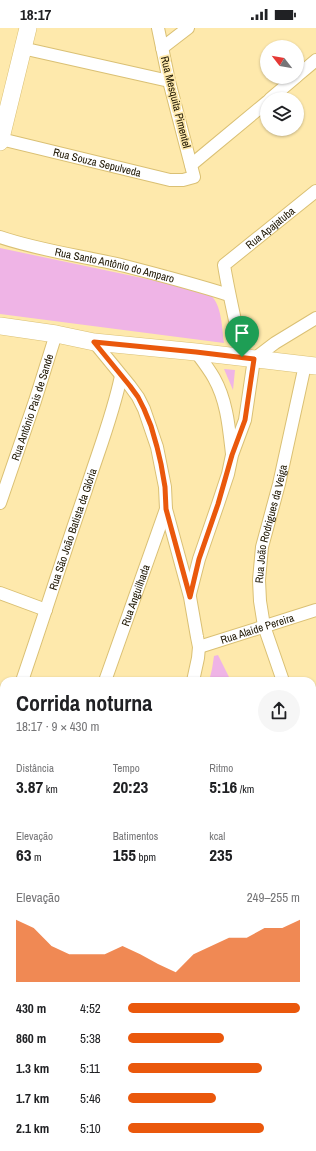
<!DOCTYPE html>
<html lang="pt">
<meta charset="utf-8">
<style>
body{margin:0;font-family:"Archivo Narrow",sans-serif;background:#f6f6f6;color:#202124;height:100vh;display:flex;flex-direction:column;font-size:15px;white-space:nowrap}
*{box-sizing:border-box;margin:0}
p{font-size:13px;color:#757577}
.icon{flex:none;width:22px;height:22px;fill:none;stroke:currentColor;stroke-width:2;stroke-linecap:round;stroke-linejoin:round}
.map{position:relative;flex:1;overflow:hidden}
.panel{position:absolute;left:0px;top:649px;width:316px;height:474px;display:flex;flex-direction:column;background:#fff;border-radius:12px 12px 0 0;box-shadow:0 1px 3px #0004}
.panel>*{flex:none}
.needle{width:26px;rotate:301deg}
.fabs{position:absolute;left:260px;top:12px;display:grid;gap:8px}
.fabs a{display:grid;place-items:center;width:44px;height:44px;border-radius:50%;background:#fff;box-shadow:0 1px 3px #0004;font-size:20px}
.pin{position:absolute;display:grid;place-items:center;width:34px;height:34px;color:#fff;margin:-41px -17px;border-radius:50% 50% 50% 0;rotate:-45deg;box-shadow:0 0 4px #0007}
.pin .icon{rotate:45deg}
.round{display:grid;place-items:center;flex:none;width:42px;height:42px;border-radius:21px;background:#f6f6f6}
.headline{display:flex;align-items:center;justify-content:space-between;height:68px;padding:0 16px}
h1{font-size:22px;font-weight:700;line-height:30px}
.metrics{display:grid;grid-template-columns:repeat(3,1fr);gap:6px;height:68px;padding:4px 16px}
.metrics div{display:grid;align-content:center}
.metrics b{font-size:17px;font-weight:700}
.metrics small{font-size:11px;font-weight:400}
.metrics p{font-size:11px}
.chart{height:112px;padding:8px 16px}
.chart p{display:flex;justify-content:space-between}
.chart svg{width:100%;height:72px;margin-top:4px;fill:#ea580c;opacity:.7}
ul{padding:0 16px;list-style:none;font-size:13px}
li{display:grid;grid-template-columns:64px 48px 1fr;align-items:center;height:30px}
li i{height:10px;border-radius:5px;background:#ea580c}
.status{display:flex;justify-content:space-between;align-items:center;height:28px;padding:0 20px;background:#fff;direction:ltr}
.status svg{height:11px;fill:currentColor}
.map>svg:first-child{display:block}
.green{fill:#efb4e6}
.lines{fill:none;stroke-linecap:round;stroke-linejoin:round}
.street-casing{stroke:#dac074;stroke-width:14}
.secondary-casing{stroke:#dac074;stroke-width:18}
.primary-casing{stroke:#dac074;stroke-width:20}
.street{stroke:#fff;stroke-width:12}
.secondary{stroke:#fff;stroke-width:17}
.primary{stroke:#fff;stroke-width:19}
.route-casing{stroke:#fff;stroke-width:8}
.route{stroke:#ea580c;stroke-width:5}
.labels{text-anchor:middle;stroke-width:3.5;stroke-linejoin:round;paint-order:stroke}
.street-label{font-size:11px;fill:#1d1500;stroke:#fee9ac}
</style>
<div class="status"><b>18:17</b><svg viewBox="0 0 49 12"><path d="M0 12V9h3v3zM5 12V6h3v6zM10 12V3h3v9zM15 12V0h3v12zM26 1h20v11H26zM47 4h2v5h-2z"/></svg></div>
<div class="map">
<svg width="316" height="1123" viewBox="0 0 316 1123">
<rect width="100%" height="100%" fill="#fee9ac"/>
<path class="green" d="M0,220L185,259C192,261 204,264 210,267C222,276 222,301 224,315L0,286Z
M224,341L235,342L233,362Z
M218,627L231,653H209L212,641L214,628Z"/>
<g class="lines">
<defs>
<g id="street">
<path d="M22,20L169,53"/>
<path d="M162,20L188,0"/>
<path d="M297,48L316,32"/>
<path d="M270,71L296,49"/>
<path id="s1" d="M1,111L170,152H183L194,149L169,53L158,0"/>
<path d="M191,137L267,74"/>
<path id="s2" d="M0,209C41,223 84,228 125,238C160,247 194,256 229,267"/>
<path d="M94,314L130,358L138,369L144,381L157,419L165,459L166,481L190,569L197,609L199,619L198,630L193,653"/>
<path d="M196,324C202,332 209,341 214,350C227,373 229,400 232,426"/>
<path id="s3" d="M242,329C237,298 229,268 224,237L316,163"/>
<path id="s4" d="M0,475L35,373L56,306"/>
<path d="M0,565L46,582"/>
<path d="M190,566L199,531L218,476L228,446L232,427L245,392L254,331L275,315L316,290"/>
<path id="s5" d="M199,619L316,582"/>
<path id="s6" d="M22,653C44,589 64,525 86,462C98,424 113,387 121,348"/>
<path id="s7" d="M105,653L166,481"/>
<path id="s8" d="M283,653L264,598L260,573L259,552L262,519L279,456L305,337"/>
<path d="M0,719L4,707"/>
<path d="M312,732L316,737"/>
<path d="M0,785L4,781"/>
<path d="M312,870L316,873"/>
<path d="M312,1025L316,1042"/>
</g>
<path id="secondary" d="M0,114L28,0
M0,298L56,306L94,314L196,324L316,338
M210,1119L211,1123
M234,1119L235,1123"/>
<path id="primary" d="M0,859L4,862
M0,887L4,890
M76,1119L77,1123
M98,1119L100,1123"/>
</defs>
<use href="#street" class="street-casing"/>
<use href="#secondary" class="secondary-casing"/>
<use href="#primary" class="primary-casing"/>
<use href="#street" class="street"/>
<use href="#secondary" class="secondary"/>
<use href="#primary" class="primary"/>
</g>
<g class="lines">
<defs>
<path id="route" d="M94,314L196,324L254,331L245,392L232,427L218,476L199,531L190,569L166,481L165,459L161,436L157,419L151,398L144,381L138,369L130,358Z"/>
</defs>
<use href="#route" class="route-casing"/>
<use href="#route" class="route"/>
</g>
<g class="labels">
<g class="street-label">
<text transform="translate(176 74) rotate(76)" y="4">Rua Mesquita Pimentel</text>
<text dy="4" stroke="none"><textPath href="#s1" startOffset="99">Rua Souza Sepulveda</textPath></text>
<text dy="4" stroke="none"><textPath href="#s3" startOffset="153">Rua Apajatuba</textPath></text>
<text dy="4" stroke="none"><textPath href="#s2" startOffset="118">Rua Santo Antônio do Amparo</textPath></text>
<text dy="4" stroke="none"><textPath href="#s4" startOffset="101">Rua Antônio Pais de Sande</textPath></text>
<text dy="4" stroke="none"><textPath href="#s8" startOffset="162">Rua João Rodrigues da Veiga</textPath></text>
<text dy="4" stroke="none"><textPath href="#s6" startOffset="160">Rua São João Batista da Glória</textPath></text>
<text dy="4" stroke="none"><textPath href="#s7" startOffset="91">Rua Anguilhada</textPath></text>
<text dy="4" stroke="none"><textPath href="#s5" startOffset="61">Rua Alaide Pereira</textPath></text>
</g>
</g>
</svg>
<div class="fabs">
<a><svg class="needle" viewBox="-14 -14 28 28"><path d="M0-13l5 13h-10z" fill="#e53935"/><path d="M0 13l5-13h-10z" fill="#757577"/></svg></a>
<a><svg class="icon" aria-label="layers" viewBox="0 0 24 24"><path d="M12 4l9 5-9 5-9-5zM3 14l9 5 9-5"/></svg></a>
</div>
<div class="pin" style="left:242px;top:329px;background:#1e9e55"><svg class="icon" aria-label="arrive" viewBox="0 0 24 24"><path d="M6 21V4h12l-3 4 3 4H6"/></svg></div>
<section class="panel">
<div class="headline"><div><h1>Corrida noturna</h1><p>18:17 · 9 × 430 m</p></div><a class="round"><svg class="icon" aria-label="share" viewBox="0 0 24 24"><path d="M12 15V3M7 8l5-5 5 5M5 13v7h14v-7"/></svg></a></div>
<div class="metrics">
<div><p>Distância</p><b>3.87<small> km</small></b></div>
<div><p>Tempo</p><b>20:23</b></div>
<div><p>Ritmo</p><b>5:16<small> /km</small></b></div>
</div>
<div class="metrics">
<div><p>Elevação</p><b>63<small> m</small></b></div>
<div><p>Batimentos</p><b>155<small> bpm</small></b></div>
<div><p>kcal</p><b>235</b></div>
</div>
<div class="chart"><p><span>Elevação</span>249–255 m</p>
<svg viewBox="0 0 160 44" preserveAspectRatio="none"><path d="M0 44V6L10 11L20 22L30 27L40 27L50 27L60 22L70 27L80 33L90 38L100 27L110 22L120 17L130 17L140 11L150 11L160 6V44z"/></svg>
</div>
<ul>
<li><b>430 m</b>4:52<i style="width:100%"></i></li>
<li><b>860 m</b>5:38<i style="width:56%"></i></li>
<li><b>1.3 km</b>5:11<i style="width:78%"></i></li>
<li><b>1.7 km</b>5:46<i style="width:51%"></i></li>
<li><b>2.1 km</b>5:10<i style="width:79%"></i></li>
</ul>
</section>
</div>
